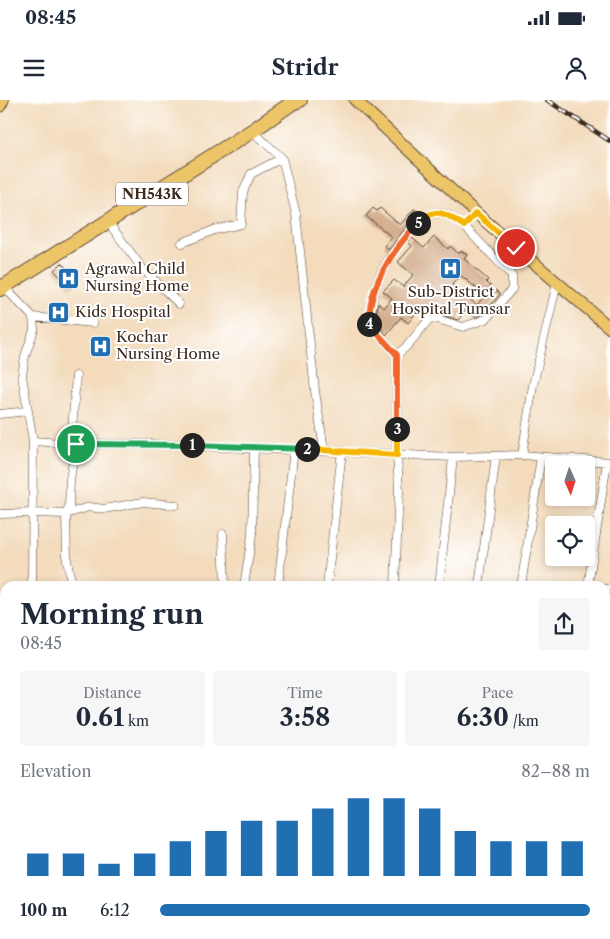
<!DOCTYPE html>
<meta charset="utf-8">
<style>
body{margin:0;font-family:"Libre Caslon Text",serif;background:#f6f6f7;color:#1f2937;height:100vh;display:flex;flex-direction:column;font-size:19px;white-space:nowrap}
*{box-sizing:border-box;margin:0}
p{font-size:16px;color:#747a83}
.icon{flex:none;width:28px;height:28px;fill:none;stroke:currentColor;stroke-width:2;stroke-linecap:round;stroke-linejoin:round}
.map{position:relative;flex:1;overflow:hidden}
.panel{position:absolute;left:0px;top:481px;width:610px;height:359px;display:flex;flex-direction:column;background:#fff;border-radius:15px 15px 0 0;box-shadow:0 2px 8px #0003}
.panel>*{flex:none}
.needle{width:32px;rotate:177deg}
.buttons{position:absolute;left:545px;top:356px;display:grid;gap:10px}
.buttons a{display:grid;place-items:center;width:50px;height:50px;border-radius:5px;background:#fff;box-shadow:0 2px 8px #0003;font-size:25px}
.pin{position:absolute;display:grid;place-items:center;width:42px;height:42px;color:#fff;margin:-21px;border:2px solid #fff;border-radius:50%;box-shadow:0 1px 5px #0007}
.km{position:absolute;width:25px;height:25px;margin:-12px;border-radius:50%;background:#222;color:#fff;font-size:14px;line-height:25px;text-align:center}
.round{display:grid;place-items:center;flex:none;width:52px;height:52px;border-radius:5px;background:#f6f6f7}
.head{display:flex;align-items:center;justify-content:space-between;height:85px;padding:0 20px}
h1{font-size:28px;font-weight:700;line-height:38px}
.metrics{display:grid;grid-template-columns:repeat(3,1fr);gap:8px;height:85px;padding:5px 20px}
.metrics div{display:grid;align-content:center;border-radius:5px;background:#f6f6f7;text-align:center}
.metrics b{font-size:25px;font-weight:700}
.metrics small{font-size:14px;font-weight:400}
.metrics p{font-size:14px}
.chart{height:140px;padding:10px 20px}
.chart p{display:flex;justify-content:space-between}
.chart svg{width:100%;height:90px;margin-top:5px;stroke:#1f6fb2;stroke-width:6}
ul{padding:0 20px;list-style:none;font-size:16px}
li{display:grid;grid-template-columns:80px 60px 1fr;align-items:center;height:38px}
li i{height:12px;border-radius:6px;background:#1f6fb2}
.status{display:flex;justify-content:space-between;align-items:center;height:35px;padding:0 25px;background:#fff;direction:ltr}
.status svg{height:14px;fill:currentColor}
header{display:flex;justify-content:space-between;align-items:center;height:65px;padding:0 20px;background:#fff;font-size:22px;font-weight:700}
.map>svg:first-child{display:block}
.water{fill:#49b8c1;stroke:#427170}
.building{fill:#d4af8f;fill-rule:evenodd}
.lines{fill:none;stroke-linecap:round;stroke-linejoin:round}
.street-casing{stroke:#574536;stroke-width:9}
.primary-casing{stroke:#574536;stroke-width:13}
.highway-casing{stroke:#574536;stroke-width:16}
.street{stroke:#fff;stroke-width:8}
.primary{stroke:#edc569;stroke-width:11}
.highway{stroke:#edc569;stroke-width:14}
.rail-casing{stroke:#3b2a1e;stroke-width:4.5}
.rail{stroke:#fff;stroke-width:2.5;stroke-dasharray:8;stroke-linecap:butt}
.split-1-casing{stroke:#fff;stroke-width:10}
.split-2-casing{stroke:#fff;stroke-width:10}
.split-3-casing{stroke:#fff;stroke-width:10}
.split-4-casing{stroke:#fff;stroke-width:10}
.split-5-casing{stroke:#fff;stroke-width:10}
.split-6-casing{stroke:#fff;stroke-width:10}
.split-1{stroke:#22a559;stroke-width:6}
.split-2{stroke:#22a559;stroke-width:6}
.split-3{stroke:#f5b400;stroke-width:6}
.split-4{stroke:#f0652b;stroke-width:6}
.split-5{stroke:#f0652b;stroke-width:6}
.split-6{stroke:#f5b400;stroke-width:6}
.labels{text-anchor:middle;stroke-width:4;stroke-linejoin:round;paint-order:stroke}
.shield{fill:#fff;stroke:#766a62;stroke-width:1}
.shield-label{font-size:14px;font-weight:bold;fill:#3b2a1e}
.poi-label{font-size:15px;fill:#3b2a1e;stroke:#fff;text-anchor:start}
</style>
<div class="status"><b>08:45</b><svg viewBox="0 0 49 12"><path d="M0 12V9h3v3zM5 12V6h3v6zM10 12V3h3v9zM15 12V0h3v12zM26 1h20v11H26zM47 4h2v5h-2z"/></svg></div>
<header><svg class="icon" aria-label="menu" viewBox="0 0 24 24"><path d="M4 6h16M4 12h16M4 18h16"/></svg>Stridr<svg class="icon" aria-label="person" viewBox="0 0 24 24"><circle cx="12" cy="8" r="4"/><path d="M4 21q1-7 8-7t8 7"/></svg></header>
<div class="map">
<svg width="610" height="839" viewBox="0 0 610 839">
<rect width="100%" height="100%" fill="#fff"/>
<filter id="ink" filterUnits="userSpaceOnUse"><feTurbulence type="fractalNoise" baseFrequency=".02" numOctaves="2"/><feDisplacementMap in="SourceGraphic" scale="10" xChannelSelector="R" yChannelSelector="G"/><feConvolveMatrix kernelMatrix="1 2 1 2 8 2 1 2 1" color-interpolation-filters="sRGB"/></filter>
<filter id="wash" filterUnits="userSpaceOnUse"><feTurbulence type="fractalNoise" baseFrequency=".0096" numOctaves="4" result="noise"/><feDisplacementMap in="SourceGraphic" scale="20" xChannelSelector="R" yChannelSelector="G"/><feGaussianBlur stdDeviation="1.12" result="paint"/><feColorMatrix in="noise" values="0 0 0 0 0 0 0 0 0 0 0 0 0 0 0 0 0 1.4 0 .05"/><feComposite in="paint" operator="in"/></filter>
<g filter="url(#wash)">
<rect width="100%" height="100%" fill="#f3dbbc"/>
<path class="water" d="M147,835H364L373,839H153Z
M385,835H475V839H381Z"/>
<g id="blocks">
<path class="building" d="M373,108L377,111L380,108L400,125L414,109L420,115L408,125L389,150L384,146L392,137L366,116Z
M434,137L448,149L450,146L459,154L461,151L467,155L464,159L488,180L486,182L500,194L483,214L475,217L466,210L458,220L433,212L427,213L420,208L408,223L401,217L386,235L375,222L378,203L384,208L392,198L383,191L394,180L403,187L413,175L398,162L412,146L408,142L412,138L424,148ZM460,175L485,195L477,205L452,185Z
M62,163L78,181L70,188L54,170Z"/>
</g>
</g>
<g filter="url(#ink)">
<use href="#blocks" fill-opacity="0" stroke="#574536" stroke-width="1"/>
<g class="lines">
<defs>
<path id="street" d="M252,31L282,58L296,114L315,291L324,350
M108,122L142,168L179,204
M182,143L214,130L241,124L243,92L251,74L282,58
M4,187L33,217L34,230L25,256L22,276L33,341
M33,217L93,223
M397,255L369,224C371,209 373,192 379,178C386,161 418,113 437,113C448,112 455,120 464,126
M0,314L28,311
M522,355L533,285L557,183
M0,414L32,413L66,414L89,407L104,409L143,402L175,405
M223,434L225,486
M32,486L33,341L76,344H153L453,357L522,355L610,362
M72,486L67,460L66,414L69,408L70,379L76,344L72,330L76,276
M244,486L252,435L254,348
M278,486L294,349
M327,486L342,351
M395,486L399,390L397,355V255L408,245L431,217L463,227L486,219L512,189V176L464,126L476,113
M439,486L453,357
M479,486L496,356
M521,486L541,357
M588,486L607,362
M605,489H610
M0,515L5,514
M605,603L610,607
M0,655L5,651
M0,782L5,784
M124,835L132,839
M14,839L17,835
M84,839L86,835
M499,839V835"/>
<path id="primary" d="M355,0L476,113L610,228
M0,6L3,0"/>
<path id="highway" d="M0,189L252,31L292,3L300,0"/>
</defs>
<use href="#street" class="street-casing"/>
<use href="#primary" class="primary-casing"/>
<use href="#highway" class="highway-casing"/>
<use href="#street" class="street"/>
<use href="#primary" class="primary"/>
<use href="#highway" class="highway"/>
<defs>
<path id="rail" d="M547,0L610,41"/>
</defs>
<use href="#rail" class="rail-casing"/>
<use href="#rail" class="rail"/>
</g>
</g>
<g class="lines" filter="url(#ink)">
<defs>
<path id="split-1" d="M76,344L192,345"/>
<path id="split-2" d="M192,345L307,349"/>
<path id="split-3" d="M307,349L397,355V329"/>
<path id="split-4" d="M369,224L397,255V329"/>
<path id="split-5" d="M369,224C368,186 393,150 418,123"/>
<path id="split-6" d="M418,123C436,105 447,114 464,126L476,113L516,148"/>
</defs>
<use href="#split-1" class="split-1-casing"/>
<use href="#split-2" class="split-2-casing"/>
<use href="#split-3" class="split-3-casing"/>
<use href="#split-4" class="split-4-casing"/>
<use href="#split-5" class="split-5-casing"/>
<use href="#split-6" class="split-6-casing"/>
<use href="#split-1" class="split-1"/>
<use href="#split-2" class="split-2"/>
<use href="#split-3" class="split-3"/>
<use href="#split-4" class="split-4"/>
<use href="#split-5" class="split-5"/>
<use href="#split-6" class="split-6"/>
</g>
<defs>
<symbol id="hospital-square" viewBox="-11 -11 22 22"><rect x="-9" y="-9" width="18" height="18" rx="4" fill="#1f6fb2" stroke="#fff"/><path d="M-5-5h3v3.5h4V-5h3V5h-3V1.5h-4V5h-3Z" fill="#fff"/></symbol>
</defs>
<g fill-rule="evenodd">
<use href="#hospital-square" x="438" y="156" width="25" height="25"/>
<use href="#hospital-square" x="56" y="166" width="25" height="25"/>
<use href="#hospital-square" x="46" y="200" width="25" height="25"/>
<use href="#hospital-square" x="88" y="234" width="25" height="25"/>
</g>
<g class="labels">
<rect class="shield" x="116" y="82.5" width="72" height="23" rx="4"/>
<g class="shield-label">
<text x="152" y="99">NH543K</text>
</g>
<g class="poi-label">
<text x="85" y="174">Agrawal Child<tspan x="85" dy="17">Nursing Home</tspan></text>
<text x="451" y="197" text-anchor="middle">Sub-District<tspan x="451" dy="17">Hospital Tumsar</tspan></text>
<text x="75" y="217">Kids Hospital</text>
<text x="116" y="242">Kochar<tspan x="116" dy="17">Nursing Home</tspan></text>
</g>
</g>
</svg>
<div class="buttons">
<a><svg class="needle" viewBox="-14 -14 28 28"><path d="M0-13l5 13h-10z" fill="#e53935"/><path d="M0 13l5-13h-10z" fill="#747a83"/></svg></a>
<a><svg class="icon" aria-label="locate" viewBox="0 0 24 24"><circle cx="12" cy="12" r="6"/><path d="M12 2v4M12 18v4M2 12h4M18 12h4"/></svg></a>
</div>
<div class="pin" style="left:76px;top:344px;background:#1e9e55"><svg class="icon" aria-label="arrive" viewBox="0 0 24 24"><path d="M6 21V4h12l-3 4 3 4H6"/></svg></div>
<div class="pin" style="left:516px;top:148px;background:#d93025"><svg class="icon" aria-label="check" viewBox="0 0 24 24"><path d="M5 12l5 5 9-10"/></svg></div>
<b class="km" style="left:192px;top:345px">1</b>
<b class="km" style="left:307px;top:349px">2</b>
<b class="km" style="left:397px;top:329px">3</b>
<b class="km" style="left:369px;top:224px">4</b>
<b class="km" style="left:418px;top:123px">5</b>
<section class="panel">
<div class="head"><div><h1>Morning run</h1><p>08:45</p></div><a class="round"><svg class="icon" aria-label="share" viewBox="0 0 24 24"><path d="M12 15V3M7 8l5-5 5 5M5 13v7h14v-7"/></svg></a></div>
<div class="metrics">
<div><p>Distance</p><b>0.61<small> km</small></b></div>
<div><p>Time</p><b>3:58</b></div>
<div><p>Pace</p><b>6:30<small> /km</small></b></div>
</div>
<div class="chart"><p><span>Elevation</span>82–88 m</p>
<svg viewBox="0 0 160 44" preserveAspectRatio="none"><path d="M5 44V33M15 44V33M25 44V38M35 44V33M45 44V27M55 44V22M65 44V17M75 44V17M85 44V11M95 44V6M105 44V6M115 44V11M125 44V22M135 44V27M145 44V27M155 44V27"/></svg>
</div>
<ul>
<li><b>100 m</b>6:12<i style="width:100%"></i></li>
</ul>
</section>
</div>
